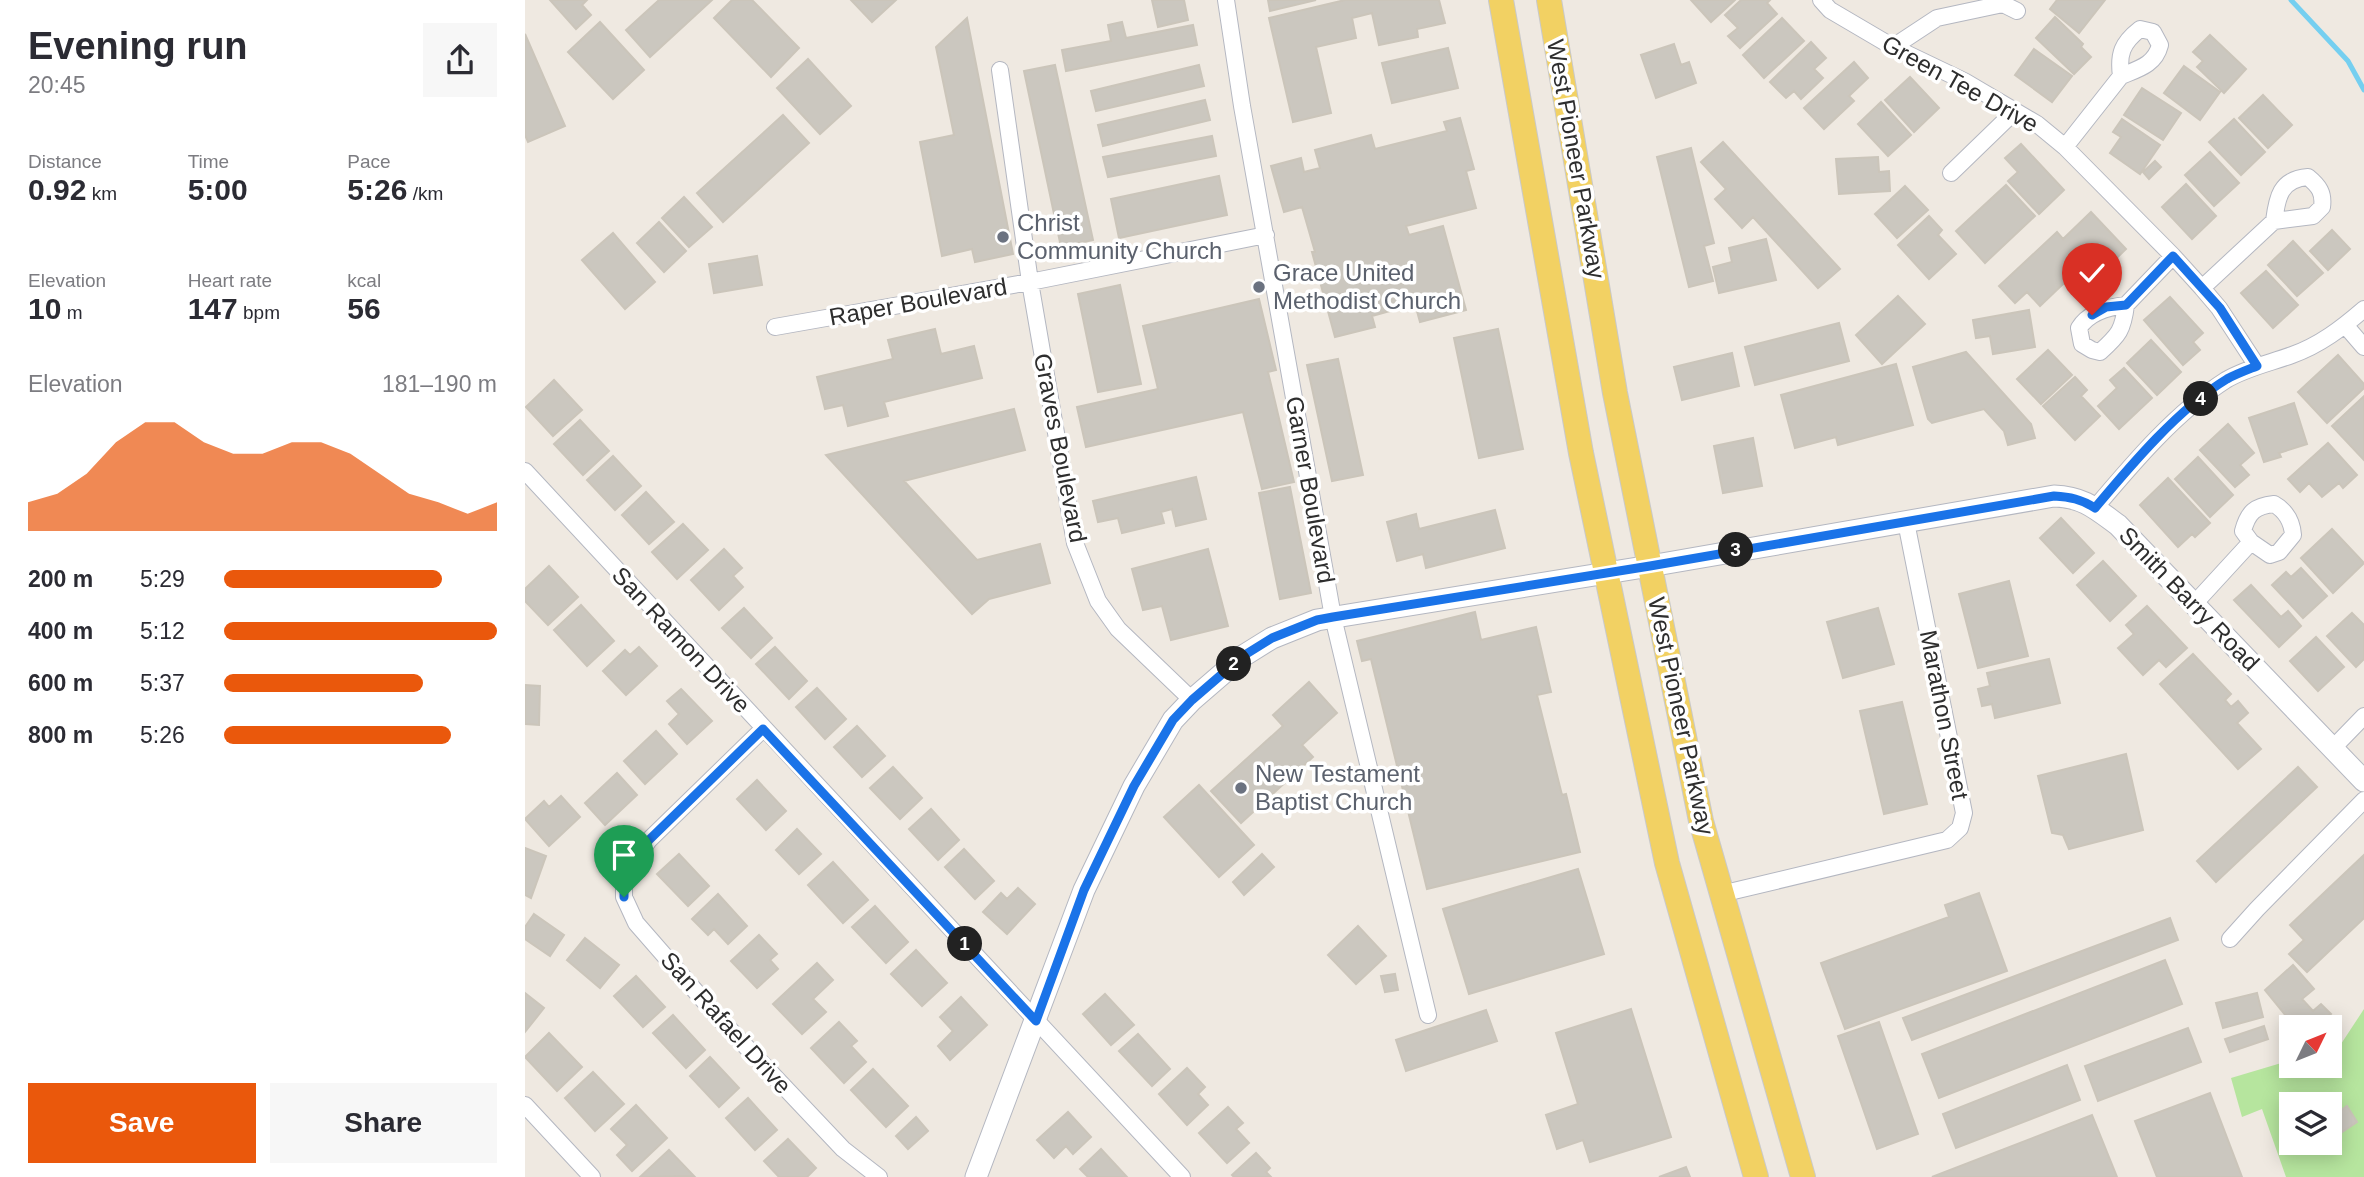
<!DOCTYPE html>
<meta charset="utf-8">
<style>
body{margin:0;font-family:Arial,sans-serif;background:#f7f7f7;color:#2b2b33;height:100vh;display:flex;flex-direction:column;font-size:26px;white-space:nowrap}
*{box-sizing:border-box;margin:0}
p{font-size:23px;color:#7c7c81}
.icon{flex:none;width:38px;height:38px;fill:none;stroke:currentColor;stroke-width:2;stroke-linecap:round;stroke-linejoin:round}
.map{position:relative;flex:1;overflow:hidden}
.details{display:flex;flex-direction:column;background:#fff;width:525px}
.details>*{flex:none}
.needle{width:46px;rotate:47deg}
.fabs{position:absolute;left:1754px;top:1015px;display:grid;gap:14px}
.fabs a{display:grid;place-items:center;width:63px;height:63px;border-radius:0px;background:#fff;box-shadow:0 4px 18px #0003;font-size:35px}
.pin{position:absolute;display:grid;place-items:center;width:60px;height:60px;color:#fff;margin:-72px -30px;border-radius:50% 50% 50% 0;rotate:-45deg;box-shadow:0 0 7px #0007}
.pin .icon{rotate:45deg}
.km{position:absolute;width:35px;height:35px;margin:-18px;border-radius:50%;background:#222;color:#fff;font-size:19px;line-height:35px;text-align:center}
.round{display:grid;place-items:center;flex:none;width:74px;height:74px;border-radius:0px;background:#f7f7f7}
.headline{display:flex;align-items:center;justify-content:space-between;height:119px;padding:0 28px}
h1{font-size:38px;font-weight:700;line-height:52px}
.stats{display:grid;grid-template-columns:repeat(3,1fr);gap:10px;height:119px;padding:7px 28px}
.stats div{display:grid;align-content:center}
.stats b{font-size:30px;font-weight:700}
.stats small{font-size:19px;font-weight:400}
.stats p{font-size:19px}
.chart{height:196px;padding:14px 28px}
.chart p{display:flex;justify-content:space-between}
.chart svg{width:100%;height:126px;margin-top:7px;fill:#ea580c;opacity:.7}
.button{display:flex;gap:14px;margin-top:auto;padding:14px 28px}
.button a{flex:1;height:80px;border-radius:0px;background:#ea580c;color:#fff;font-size:28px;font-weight:700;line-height:80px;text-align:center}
.button a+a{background:#f7f7f7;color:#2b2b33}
ul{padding:0 28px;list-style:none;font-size:23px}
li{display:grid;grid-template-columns:112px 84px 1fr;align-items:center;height:52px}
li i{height:18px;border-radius:9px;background:#ea580c}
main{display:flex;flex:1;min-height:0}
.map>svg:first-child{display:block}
.green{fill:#b6e59e;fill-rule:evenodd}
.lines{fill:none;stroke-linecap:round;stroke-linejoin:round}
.stream{stroke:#75cff0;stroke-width:5}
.building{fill:#cbc7bf;stroke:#cbc5ba;stroke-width:2}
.street-casing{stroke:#b4b7c1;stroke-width:18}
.secondary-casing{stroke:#b4b7c1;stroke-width:23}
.primary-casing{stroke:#c9c9c9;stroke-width:26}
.street{stroke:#fff;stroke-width:16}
.secondary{stroke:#fff;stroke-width:21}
.primary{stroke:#f2d163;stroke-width:24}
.route-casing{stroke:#fff;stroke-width:14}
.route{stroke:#1a73e8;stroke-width:9}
.worship-dot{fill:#6b7280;stroke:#fff;stroke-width:2.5}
.labels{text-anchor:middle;stroke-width:7;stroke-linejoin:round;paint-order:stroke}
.street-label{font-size:24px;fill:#2e2e2e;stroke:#fff}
.worship-label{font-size:24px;fill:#5b616d;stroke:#fff;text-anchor:start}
</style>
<main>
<section class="details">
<div class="headline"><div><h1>Evening run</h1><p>20:45</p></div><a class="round"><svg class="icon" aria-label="share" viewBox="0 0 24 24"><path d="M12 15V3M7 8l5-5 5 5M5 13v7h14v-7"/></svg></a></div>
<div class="stats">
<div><p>Distance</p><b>0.92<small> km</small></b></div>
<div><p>Time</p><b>5:00</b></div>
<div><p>Pace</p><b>5:26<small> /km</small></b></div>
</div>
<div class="stats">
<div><p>Elevation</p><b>10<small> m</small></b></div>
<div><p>Heart rate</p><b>147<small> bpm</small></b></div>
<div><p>kcal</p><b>56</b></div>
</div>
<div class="chart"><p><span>Elevation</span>181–190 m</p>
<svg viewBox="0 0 160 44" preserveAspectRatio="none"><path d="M0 44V34L10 31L20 24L30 13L40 6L50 6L60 13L70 17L80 17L90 13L100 13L110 17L120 24L130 31L140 34L150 38L160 34V44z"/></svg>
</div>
<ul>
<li><b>200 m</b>5:29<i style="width:80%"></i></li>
<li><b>400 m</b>5:12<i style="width:100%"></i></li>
<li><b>600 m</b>5:37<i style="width:73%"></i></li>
<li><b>800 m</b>5:26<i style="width:83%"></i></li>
</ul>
<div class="button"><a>Save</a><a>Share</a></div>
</section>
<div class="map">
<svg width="1839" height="1177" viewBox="0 0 1839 1177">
<rect width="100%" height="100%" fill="#efe9e1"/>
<path class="green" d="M1839,1009V1177H1761L1737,1109L1717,1117L1706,1078L1766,1060V1066H1804V1048L1816,1044ZM1766,1104H1804V1143H1766Z"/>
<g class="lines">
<path class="stream" d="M1766,0L1823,61L1839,90"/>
</g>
<path class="building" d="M25,0H62L57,5L66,15L51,29Z
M134,0H187L125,57L101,30Z
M207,0H227L274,48L246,77L189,18Z
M326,0H371L347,22Z
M627,0H659L663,20L633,27Z
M743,0H791L745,11Z
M820,0H914L920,23L892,29L893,37L854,45L847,13L827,18L831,38L791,47L806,113L768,122L744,18Z
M1166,0H1210L1186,22Z
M1216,0H1245L1242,3L1252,14L1215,48L1203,36L1213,28L1200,15Z
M1532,0H1531H1580L1554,33L1525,9Z
M1530,17L1558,44L1556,47L1566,57L1549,74L1511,38Z
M442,18L488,254L450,262L447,249L417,256L395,142L429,135L411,47Z
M1257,18L1279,41L1239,78L1218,55Z
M75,22L119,70L88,99L43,52Z
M597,22L601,38L668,25L672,45L541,71L537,50L586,41L583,25Z
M0,34L40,126L3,142L0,135Z
M1685,35L1721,69L1699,93L1672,67L1678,61L1668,52Z
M1286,42L1301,58L1289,69L1298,78L1276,99L1269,91L1261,98L1245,82Z
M1149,44L1156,65L1164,62L1171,83L1131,98L1116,55Z
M923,48L933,88L867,103L857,63Z
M1509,49L1547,76L1527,102L1490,75Z
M283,59L326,106L295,134L252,88Z
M1329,62L1343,78L1324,96L1329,101L1299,129L1279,108Z
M530,65L568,240L536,247L499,71Z
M674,65L679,86L571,111L566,91Z
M1659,66L1695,92L1675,120L1639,93Z
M1385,77L1414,108L1389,132L1360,100Z
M1617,88L1656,113L1638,140L1599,115Z
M1738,95L1767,125L1743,148L1714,118Z
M680,100L685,120L578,146L573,125Z
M1356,102L1386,135L1363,156L1333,124Z
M258,115L284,143L198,222L172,193Z
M935,118L949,169L941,171L951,208L881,226L884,235L918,226L941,310L895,322L890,304L847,316L850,327L810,337L787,252H790L777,207L759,212L746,166L776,158L779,172L795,168L790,150L846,135L850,149L922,131L919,122Z
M1597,119L1635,145L1615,174L1585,153L1596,137L1588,132Z
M1709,119L1740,152L1716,175L1684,142Z
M687,136L691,156L583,177L578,157Z
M1198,142L1315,269L1293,288L1228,217L1217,228L1190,199L1201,189L1176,162Z
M1496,144L1539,190L1514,214L1483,181L1493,172L1480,158Z
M1166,148L1189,243L1179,246L1188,281L1164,287L1132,157Z
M1685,152L1714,183L1689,206L1660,175Z
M1353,157L1354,172L1364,171L1365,191L1314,194L1311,159Z
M1630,161L1636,167L1624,179L1618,172Z
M694,176L702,215L594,238L586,199Z
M1661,184L1691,216L1667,239L1637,207Z
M1481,185L1510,216L1460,263L1431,231Z
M1380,186L1403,210L1372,238L1350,214Z
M159,197L187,227L164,247L137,218Z
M1566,212L1601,249L1574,275L1561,262L1515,306L1502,292L1490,303L1474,286L1532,232L1538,239Z
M1404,216L1417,230L1413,235L1431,254L1404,279L1373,245Z
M134,222L161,251L139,272L112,243Z
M1807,230L1825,249L1803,270L1785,251Z
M88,233L130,282L100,309L57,260Z
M1241,239L1251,280L1194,293L1188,267L1207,262L1204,248Z
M1768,241L1798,273L1772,296L1743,265Z
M232,256L237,285L189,293L184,264Z
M1741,271L1773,305L1748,328L1716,293Z
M595,285L616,384L573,392L553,294Z
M1373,296L1400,324L1357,364L1331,335Z
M1645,297L1678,333L1668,342L1675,350L1658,365L1619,320Z
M734,299L751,370L743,372L769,482L737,489L718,412L561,447L552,407L633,389L618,326Z
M1504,310L1510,347L1468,354L1465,336L1451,338L1448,320Z
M1314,323L1324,361L1230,385L1220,347Z
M410,329L416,354L449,346L457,378L359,402L363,416L323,426L318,405L300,409L292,377L368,359L363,340Z
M973,329L998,449L954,458L929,338Z
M1626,340L1656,372L1632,395L1602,363Z
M1523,350L1547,375L1516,404L1492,379Z
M1441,352L1506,424L1510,438L1483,445L1479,431L1459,409L1407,423L1403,419L1388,367Z
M1207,353L1214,386L1157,400L1149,367Z
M1813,355L1839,384V388L1802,423L1773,392Z
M813,359L838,475L807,481L782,365Z
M1371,364L1388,425L1313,445L1311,437L1270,448L1256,395Z
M1599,368L1627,398L1594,429L1573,406L1592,388L1585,380Z
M1550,377L1562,390L1556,396L1575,416L1550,440L1518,406Z
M29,380L57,410L28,436L1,407Z
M1839,396V460L1807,426Z
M1769,403L1782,444L1754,453L1756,457L1739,462L1724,418Z
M489,409L500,450L379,481L452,560L515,544L525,583L464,599L447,614L301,455Z
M55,420L84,451L58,475L29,444Z
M1703,424L1729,453L1715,465L1724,475L1710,487L1675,450Z
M1228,438L1237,486L1198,493L1189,446Z
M1803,443L1832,475L1818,488L1814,483L1797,497L1784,483L1775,492L1763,479Z
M88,456L116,486L90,510L62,480Z
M1673,457L1708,495L1685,517L1650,479Z
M671,477L681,519L651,526L647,509L636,512L639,523L597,533L593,518L573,522L568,501Z
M1643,478L1685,523L1670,537L1667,534L1653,547L1615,505Z
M765,487L786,593L755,599L734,493Z
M121,492L149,522L124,544L97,515Z
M970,510L980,548L901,568L898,554L872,561L862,522L891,514L894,529Z
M1536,518L1569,553L1548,573L1515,538Z
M158,524L183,550L152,579L127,552Z
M1807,529L1839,563L1808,593L1776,558Z
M199,549L217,568L208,576L218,587L194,610L166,580Z
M683,549L703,626L646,640L637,606L618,610L607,569Z
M1578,561L1611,596L1585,621L1552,585Z
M24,566L53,597L23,625L0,601V589Z
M1776,568L1802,596L1778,618L1747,585L1761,572L1766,577Z
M1484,581L1503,656L1453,668L1434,594Z
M1726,585L1756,617L1763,611L1776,626L1754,647L1709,600Z
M56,605L89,641L62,666L29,630Z
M1622,606L1662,648L1641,667L1634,660L1618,675L1593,648L1609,634L1601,625Z
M219,608L247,638L226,658L197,628Z
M1353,608L1369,664L1318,678L1302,622Z
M950,612L956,640L1011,627L1026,692L1012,695L1037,795L1041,794L1055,852L902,889L846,659L837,661L832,641Z
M1827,613L1839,625V659L1831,667L1802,636Z
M1791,637L1819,667L1793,691L1765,661Z
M114,647L132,666L101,695L78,671L100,650L105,655Z
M250,647L282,681L264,699L231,664Z
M1668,654L1706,694L1700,700L1706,707L1713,701L1723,713L1712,723L1736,749L1713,769L1635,684Z
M1524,659L1535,703L1470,718L1467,704L1457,706L1453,689L1465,686L1462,673Z
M784,682L812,713L777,745L788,757L716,823L686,791L758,726L748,715Z
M0,685L15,686L14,725L0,724Z
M292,688L321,719L300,739L271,707Z
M156,689L187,721L162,744L144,724L154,714L142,701Z
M1377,702L1402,804L1359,814L1335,711Z
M332,726L360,756L337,777L309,747Z
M131,731L152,754L120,784L99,761Z
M1601,754L1618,830L1544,849L1538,835L1527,833L1513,776Z
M368,767L397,798L375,819L345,788Z
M1773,767L1792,787L1691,882L1672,861Z
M92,773L112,795L80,825L60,803Z
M232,780L261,811L241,830L212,799Z
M674,785L729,845L694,877L639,817Z
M36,796L55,817L24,846L0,819L19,801L24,807Z
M406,809L434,840L413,860L384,829Z
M272,829L296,854L274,874L251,850Z
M0,848L21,856L6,898L0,895Z
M439,849L469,881L450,899L420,867Z
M154,854L184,886L163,906L132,874Z
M737,854L749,867L719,895L708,882Z
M1839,855V918L1782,972L1764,954L1779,940L1765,925Z
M308,862L343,900L318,923L283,885Z
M1053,869L1079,954L944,994L918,909Z
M493,888L510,904L482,934L458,912L476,893L482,899Z
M1454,893L1482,971L1320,1029L1296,963L1424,917L1420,905Z
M193,894L222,926L203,944L189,929L183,935L167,919Z
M350,906L383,942L361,963L327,927Z
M9,914L39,935L25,956L0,939V927Z
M1645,918L1653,940L1387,1040L1378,1018Z
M833,926L861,956L831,984L803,955Z
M234,935L252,954L245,960L253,969L232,988L206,961Z
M60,938L94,965L75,988L42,960Z
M391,950L422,983L397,1006L366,974Z
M1640,960L1657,1004L1414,1098L1397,1054Z
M292,963L308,980L288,999L301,1012L277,1034L248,1004Z
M1768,965L1789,989L1777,999L1788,1011L1796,1004L1806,1014L1790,1027H1770L1740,990Z
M870,974L873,990L860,992L856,976Z
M111,976L140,1007L118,1027L89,996Z
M0,993L19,1008L0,1032Z
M1732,993L1738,1017L1698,1028L1691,1003Z
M580,994L609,1025L586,1045L558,1014Z
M436,997L462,1025L425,1060L413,1046L428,1031L415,1017Z
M1106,1009L1146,1137L1065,1162L1058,1140L1032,1149L1021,1115L1053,1104L1031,1033Z
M961,1010L972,1041L881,1071L871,1040Z
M148,1015L180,1050L161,1068L128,1033Z
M314,1022L332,1041L326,1046L341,1062L319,1083L286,1048Z
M1354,1022L1393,1134L1352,1149L1313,1036Z
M1739,1026L1743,1039L1705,1052L1700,1039Z
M1663,1028L1676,1062L1573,1101L1560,1066Z
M24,1033L57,1067L32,1091L0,1057Z
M613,1034L645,1069L627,1086L594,1051Z
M185,1057L214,1088L194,1107L165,1076Z
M1542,1065L1555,1100L1431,1148L1418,1114Z
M662,1068L680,1087L673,1094L683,1105L662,1125L634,1094Z
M348,1069L383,1106L361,1127L326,1090Z
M68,1072L99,1104L70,1131L40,1098Z
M1685,1093L1717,1177H1632L1610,1121Z
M223,1098L252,1130L230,1150L201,1118Z
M111,1105L142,1138L107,1171L92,1155L102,1145L86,1129Z
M1822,1106L1832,1122L1817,1132L1807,1117Z
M703,1107L718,1123L711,1129L724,1143L702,1163L674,1133Z
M543,1112L566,1137L548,1154L541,1146L529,1158L512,1140Z
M1567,1115L1592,1177H1407Z
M391,1117L403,1131L383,1149L371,1136Z
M263,1139L291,1168L282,1177H254L239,1161Z
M576,1149L602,1177H563L555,1169Z
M144,1150L169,1176L115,1177Z
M731,1153L745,1168L741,1172L746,1177H709L707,1175Z
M1161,1167L1165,1177H1134Z"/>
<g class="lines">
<defs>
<path id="street" d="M701,0L717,106L808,617L903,1015
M1296,0L1305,10L1368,47L1439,81L1512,124L1540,147L1648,256L1677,288L1694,308L1732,366
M1368,47L1412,18L1478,4L1492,11
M475,70L505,282L550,543L573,601L593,629L667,700
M1540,147L1596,76C1593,54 1597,43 1615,29L1628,32L1635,45C1630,65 1613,69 1596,76
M1426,173L1490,111
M1783,177C1794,186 1799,193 1797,207L1788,216L1749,221C1752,198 1755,179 1783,177Z
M1677,288L1749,221
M1601,305C1598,330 1594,335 1575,352L1567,350L1557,344L1554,328C1564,312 1583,307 1601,305Z
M1601,305L1648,256
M1820,325L1839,347
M250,327L505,282L741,235
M0,471L657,1177
M1749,504C1761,511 1767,521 1768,535L1754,552L1745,555L1726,542L1718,531C1723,512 1730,506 1749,504Z
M1570,508C1608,463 1651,412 1701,380C1721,368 1745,363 1767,355C1795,345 1817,328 1839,309
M1670,603L1726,542
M238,729L124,840L106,865L99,887V897L111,923L193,1017L318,1149L354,1177
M1808,748L1839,716
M1196,894L1422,840L1435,828L1439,813L1381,522
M1705,939L1732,909L1839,800
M0,1105L67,1177"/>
<path id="secondary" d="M451,1177L559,890L609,786L648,720L667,700L718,656L747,638L792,620L1125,566L1529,496C1558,497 1570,508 1593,525L1839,781"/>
<path id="primary" d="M976,0L1056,453L1142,863L1231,1177
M1024,0L1090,393L1176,821L1278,1177"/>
</defs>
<use href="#street" class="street-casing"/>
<use href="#secondary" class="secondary-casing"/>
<use href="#primary" class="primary-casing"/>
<use href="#street" class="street"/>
<use href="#secondary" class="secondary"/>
<use href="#primary" class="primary"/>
</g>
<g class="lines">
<defs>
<path id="route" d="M99,897V887L106,865L124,840L238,729L511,1021L559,890L609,786L648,720L667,700L718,656L747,638L792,620L808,617L1125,566L1529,496C1545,497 1556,499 1570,508C1606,465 1654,408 1702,379C1711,374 1722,370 1732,366L1695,308L1648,256L1601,305L1581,307L1567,315"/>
</defs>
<use href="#route" class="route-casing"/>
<use href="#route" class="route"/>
</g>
<g class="worship-dot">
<circle cx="478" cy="237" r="7"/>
<circle cx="734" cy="287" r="7"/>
<circle cx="716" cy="788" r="7"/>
</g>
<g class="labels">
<g class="street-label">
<text transform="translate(1435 84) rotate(29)" y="8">Green Tee Drive</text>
<text transform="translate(1051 159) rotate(80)" y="8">West Pioneer Parkway</text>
<text transform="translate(393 302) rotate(-10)" y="8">Raper Boulevard</text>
<text transform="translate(535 448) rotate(79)" y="8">Graves Boulevard</text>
<text transform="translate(785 490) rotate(80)" y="8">Garner Boulevard</text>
<text transform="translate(1664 599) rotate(46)" y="8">Smith Barry Road</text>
<text transform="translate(156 640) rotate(47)" y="8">San Ramon Drive</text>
<text transform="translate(1419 715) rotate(79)" y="8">Marathon Street</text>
<text transform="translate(1156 716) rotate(78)" y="8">West Pioneer Parkway</text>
<text transform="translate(201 1023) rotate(48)" y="8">San Rafael Drive</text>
</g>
<g class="worship-label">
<text x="492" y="231">Christ<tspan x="492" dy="28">Community Church</tspan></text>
<text x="748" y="281">Grace United<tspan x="748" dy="28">Methodist Church</tspan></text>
<text x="730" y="782">New Testament<tspan x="730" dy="28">Baptist Church</tspan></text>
</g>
</g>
</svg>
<div class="fabs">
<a><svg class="needle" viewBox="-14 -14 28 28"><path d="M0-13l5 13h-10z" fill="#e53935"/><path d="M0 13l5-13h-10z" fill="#7c7c81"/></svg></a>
<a><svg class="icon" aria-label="layers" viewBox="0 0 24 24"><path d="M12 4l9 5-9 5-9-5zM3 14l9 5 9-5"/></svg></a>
</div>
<div class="pin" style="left:99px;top:897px;background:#1e9e55"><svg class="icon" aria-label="arrive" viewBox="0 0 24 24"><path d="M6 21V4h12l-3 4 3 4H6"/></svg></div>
<div class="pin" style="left:1567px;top:315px;background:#d93025"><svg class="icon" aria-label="check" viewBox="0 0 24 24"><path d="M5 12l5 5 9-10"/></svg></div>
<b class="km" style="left:440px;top:944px">1</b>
<b class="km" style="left:709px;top:664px">2</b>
<b class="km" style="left:1211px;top:550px">3</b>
<b class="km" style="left:1676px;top:399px">4</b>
</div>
</main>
